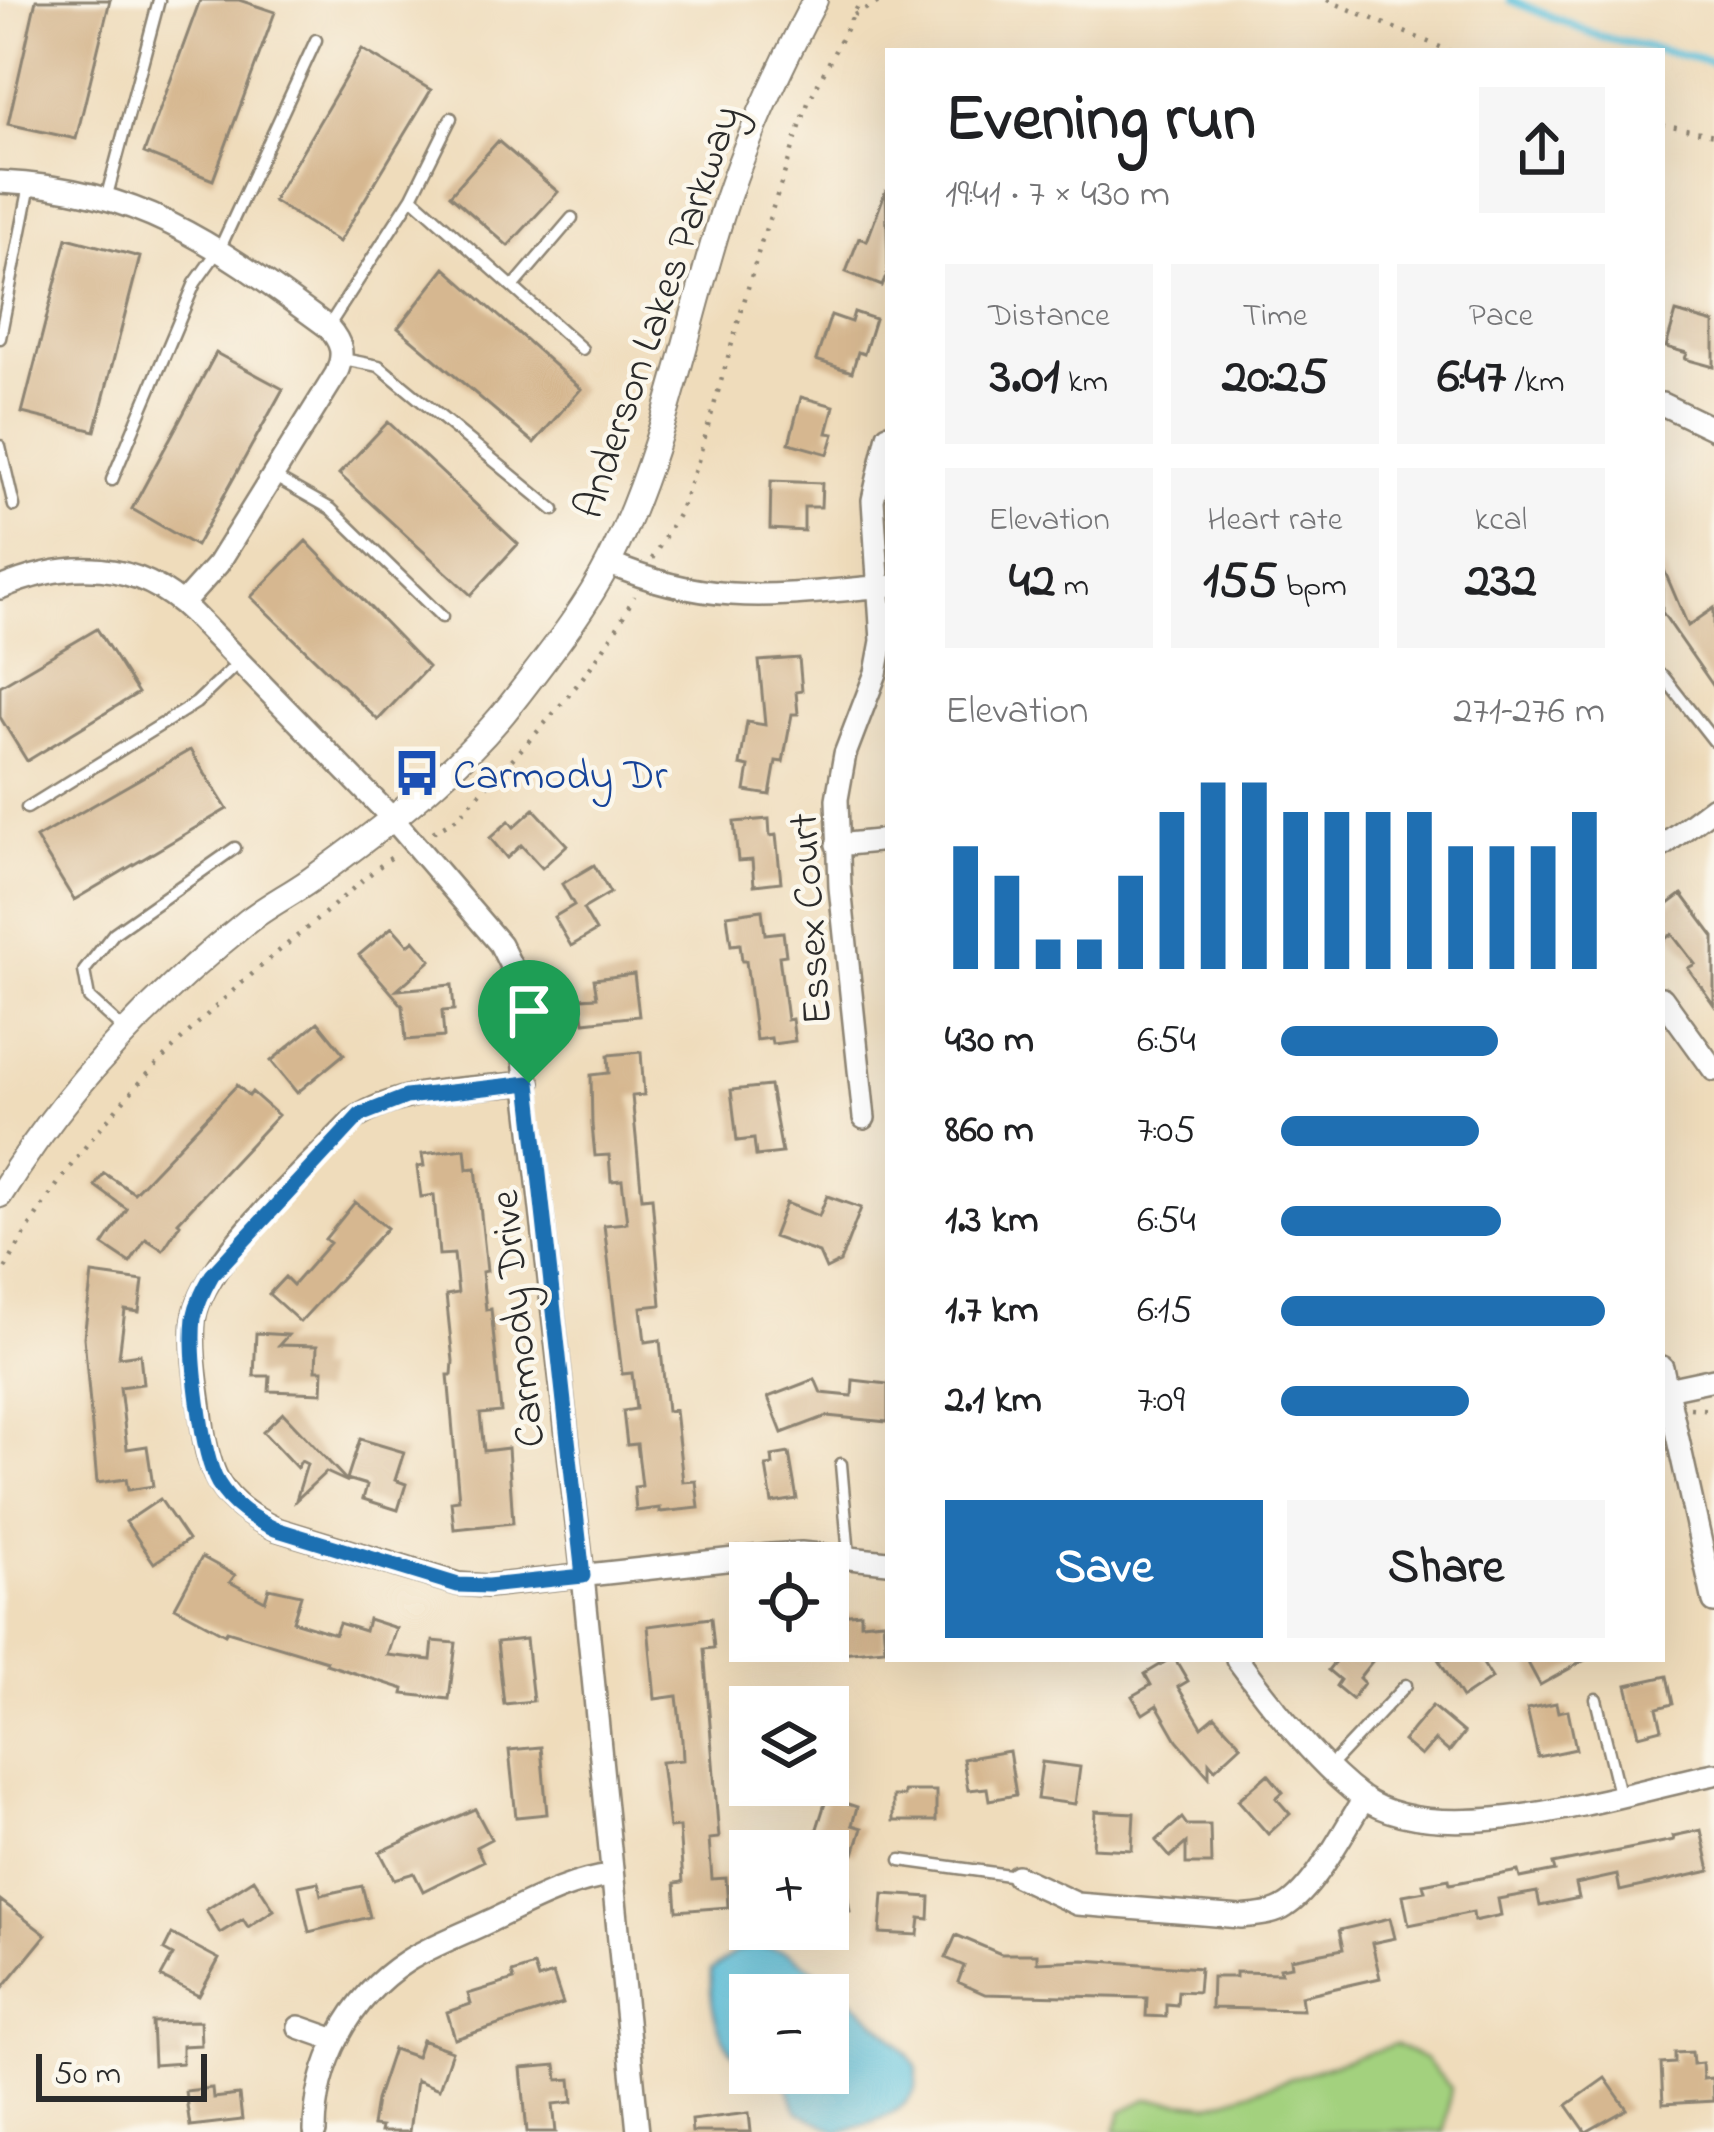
<!DOCTYPE html>
<meta charset="utf-8">
<style>
body{margin:0;font-family:"Indie Flower",sans-serif;background:#f6f6f6;color:#202124;height:100vh;display:flex;flex-direction:column;font-size:45px;white-space:nowrap}
*{box-sizing:border-box;margin:0}
p{font-size:39px;color:#757577}
.icon{flex:none;width:66px;height:66px;fill:none;stroke:currentColor;stroke-width:2;stroke-linecap:round;stroke-linejoin:round}
.map{position:relative;flex:1;overflow:hidden}
.drawer{position:absolute;left:885px;top:48px;width:780px;height:1614px;display:flex;flex-direction:column;background:#fff;border-radius:0px;box-shadow:0 12px 48px #0002}
.drawer>*{flex:none}
.tools{position:absolute;left:729px;top:1542px;display:grid;gap:24px}
.tools a{display:grid;place-items:center;width:120px;height:120px;border-radius:0px;background:#fff;box-shadow:0 12px 48px #0002;font-size:60px}
.scale{position:absolute;left:36px;bottom:30px;width:171px;box-sizing:border-box;padding-left:12px;border:6px solid #2b2b2b;border-top:0;font-size:33px;line-height:42px;white-space:nowrap;color:#2b2b2b;-webkit-text-stroke:9px #fbf7ec;paint-order:stroke}
.pin{position:absolute;display:grid;place-items:center;width:102px;height:102px;color:#fff;margin:-123px -51px;border-radius:50% 50% 50% 0;rotate:-45deg;box-shadow:0 0 12px #0007}
.pin .icon{rotate:45deg}
.round{display:grid;place-items:center;flex:none;width:126px;height:126px;border-radius:0px;background:#f6f6f6}
.headline{display:flex;align-items:center;justify-content:space-between;height:204px;padding:0 60px}
h1{font-size:66px;font-weight:700;line-height:90px}
.metrics{display:grid;grid-template-columns:repeat(3,1fr);gap:18px;height:204px;padding:12px 60px}
.metrics div{display:grid;align-content:center;border-radius:0px;background:#f6f6f6;text-align:center}
.metrics b{font-size:51px;font-weight:700}
.metrics small{font-size:33px;font-weight:400}
.metrics p{font-size:33px}
.chart{height:336px;padding:24px 60px}
.chart p{display:flex;justify-content:space-between}
.chart svg{width:100%;height:216px;margin-top:12px;stroke:#1f6fb2;stroke-width:6}
.primary-button{display:flex;gap:24px;margin-top:auto;padding:24px 60px}
.primary-button a{flex:1;height:138px;border-radius:0px;background:#1f6fb2;color:#fff;font-size:48px;font-weight:700;line-height:138px;text-align:center}
.primary-button a+a{background:#f6f6f6;color:#202124}
ul{padding:0 60px;list-style:none;font-size:39px}
li{display:grid;grid-template-columns:192px 144px 1fr;align-items:center;height:90px}
li i{height:30px;border-radius:15px;background:#1f6fb2}
.map>svg:first-child{display:block}
.green{fill:#a3d17e;stroke:#677e54;stroke-width:3}
.water{fill:#5fc2dd;stroke:#457684;stroke-width:3}
.lines{fill:none;stroke-linecap:round;stroke-linejoin:round}
.stream{stroke:#5fc2dd;stroke-width:8}
.building{fill:#d6b790}
.service-casing{stroke:#8d8473;stroke-width:15}
.minor-casing{stroke:#8d8473;stroke-width:26}
.tertiary-casing{stroke:#8d8473;stroke-width:28}
.path{stroke:#8d8473;stroke-width:4.5;stroke-dasharray:3 9;stroke-linecap:butt}
.service{stroke:#fff;stroke-width:10}
.minor{stroke:#fff;stroke-width:21}
.tertiary{stroke:#fff;stroke-width:24}
.route-casing{stroke:#fff;stroke-width:24}
.route{stroke:#1f6fb2;stroke-width:15}
.labels{text-anchor:middle;stroke-width:9;stroke-linejoin:round;paint-order:stroke}
.street-label{font-size:42px;fill:#2b2b2b;stroke:#fbf7ec}
.transit-label{font-size:42px;fill:#164399;stroke:#fbf7ec;text-anchor:start}
</style>
<div class="map">
<svg width="1714" height="2132" viewBox="0 0 1714 2132">
<rect width="100%" height="100%" fill="#fbf7ec"/>
<filter id="ink" filterUnits="userSpaceOnUse"><feTurbulence type="fractalNoise" baseFrequency=".00833" numOctaves="2"/><feDisplacementMap in="SourceGraphic" scale="24" xChannelSelector="R" yChannelSelector="G"/><feConvolveMatrix kernelMatrix="1 2 1 2 8 2 1 2 1" color-interpolation-filters="sRGB"/></filter>
<filter id="wash" filterUnits="userSpaceOnUse"><feTurbulence type="fractalNoise" baseFrequency=".004" numOctaves="4" result="noise"/><feDisplacementMap in="SourceGraphic" scale="48" xChannelSelector="R" yChannelSelector="G"/><feGaussianBlur stdDeviation="2.7" result="paint"/><feColorMatrix in="noise" values="0 0 0 0 0 0 0 0 0 0 0 0 0 0 0 0 0 1.4 0 .05"/><feComposite in="paint" operator="in"/></filter>
<g filter="url(#wash)">
<rect width="100%" height="100%" fill="#efdcbb"/>
<path class="green" d="M1395,2044L1426,2060L1451,2088L1444,2132H1115L1122,2111L1147,2099L1209,2105Z"/>
<path class="water" d="M759,1947C767,1948 778,1949 786,1952C811,1963 910,2045 917,2069C917,2071 916,2086 916,2087C904,2117 864,2124 838,2132L797,2111L788,2086L756,2073H828V1995H750V2069C718,2047 709,2007 711,1970L737,1951Z"/>
<g class="lines">
<path class="stream" d="M1510,0L1601,37L1714,62"/>
</g>
<g id="blocks">
<path class="building" d="M36,0H110L76,139L8,124Z
M200,0H239L275,12L213,180L144,153Z
M362,49L431,90L339,242L273,201Z
M498,141L558,192L508,246L450,195Z
M886,190L888,272L882,286L846,272L859,238L867,241Z
M67,238L140,257L95,431L22,413Z
M445,268L581,389L534,443L398,328Z
M854,312L875,319L864,354L858,352L852,372L816,360L831,315L851,322Z
M1676,312L1714,323V367L1685,359L1687,353L1666,347Z
M216,353L283,389L196,546L132,509Z
M801,397L834,406L827,433L834,434L828,454L789,443Z
M388,422L518,544L471,595L339,474Z
M771,481L822,483L821,507H804V531L770,529Z
M306,541L428,667L378,720L251,597Z
M1662,565L1688,626L1714,608V687L1662,612Z
M97,629L138,693L27,761L0,717V686Z
M799,658L802,691L796,692L798,714H792L783,762L776,761L770,795L745,791L749,767L740,765L747,722L765,725L759,661Z
M190,750L227,809L74,900L36,838Z
M534,809L567,845L542,868L521,845L507,858L490,838L509,821L514,827Z
M769,819L770,836L776,835L781,882L754,885L752,860L738,861L734,822Z
M594,865L610,893L583,909L596,931L571,946L554,917L574,905L562,884Z
M1682,894L1714,937V1005L1688,968L1695,964L1672,934L1662,941V909Z
M762,910L765,934L783,932L786,955L779,956L787,1020L792,1019L795,1041L772,1044L771,1038L756,1040L746,961H742L740,944L731,945L727,915Z
M392,927L408,945L414,940L431,960L397,990L452,985L454,1010L442,1011L444,1037L406,1040L403,1006L359,955Z
M634,974L639,1016L584,1022L581,998L597,997L594,979Z
M318,1022L344,1054L297,1093L271,1061Z
M641,1052L644,1095L632,1096L642,1198L652,1197L661,1305L641,1307L645,1342L660,1340L667,1411L675,1410L683,1482L696,1481L699,1508L660,1512V1508L636,1511L634,1487L642,1486L637,1444L627,1445L623,1411L636,1409L632,1373L622,1374L604,1225L627,1223L622,1180L611,1181L609,1155L595,1156L592,1125L591,1075L609,1073L608,1055Z
M237,1085L249,1096L252,1092L278,1115L178,1222L180,1224L163,1250L146,1239L130,1263L103,1245L127,1209L95,1186L104,1173L134,1193Z
M770,1086L782,1153L756,1156L754,1139L737,1141L731,1090Z
M465,1149L467,1169L476,1168L487,1271L482,1272L486,1310L491,1309L501,1412L480,1414L484,1451L508,1448L513,1523L454,1529L451,1501L459,1500L448,1375H452L453,1361L446,1295L458,1293L454,1254L439,1255L434,1195L421,1197L417,1167L424,1166L422,1154Z
M827,1196L861,1208L840,1262L826,1269L819,1253L773,1237L786,1203L819,1216Z
M355,1202L387,1228L300,1322L269,1294L285,1277L293,1285L330,1243L325,1239Z
M92,1274L143,1281L139,1312L125,1310L119,1357L140,1354L143,1384L120,1387L127,1449L147,1446L153,1486L128,1490L126,1479L97,1483L84,1337Z
M256,1333L288,1335L279,1345L317,1346L316,1370H323L322,1393L269,1391L270,1376H254Z
M815,1379L821,1393L852,1396L853,1380L888,1384V1422L827,1416L782,1433L768,1397Z
M283,1413L313,1445L348,1482L326,1472L296,1500L307,1464L301,1461L297,1468L263,1432Z
M360,1439L404,1452L395,1480L406,1484L398,1510L363,1499L367,1485L347,1479Z
M789,1453L797,1499L772,1503L766,1466L773,1465L772,1456Z
M160,1499L188,1540L154,1563L126,1522Z
M202,1557L235,1575L230,1582L265,1601L269,1588L301,1595L293,1621L335,1634L339,1623L365,1631L368,1619L396,1628L387,1655L431,1660L433,1641L456,1643L449,1699L403,1694L404,1689L326,1664L327,1661L227,1631L225,1634L175,1607Z
M861,1613V1623L883,1621L885,1649L840,1653L837,1615Z
M711,1618L714,1648L704,1649L719,1838L709,1839L712,1879L726,1878L728,1907L677,1911L675,1883L683,1882L679,1827L669,1828L661,1762L683,1760L682,1740L677,1696L655,1699L648,1626Z
M526,1639L533,1701L504,1704L497,1642Z
M1170,1659H1175L1188,1681L1178,1687L1202,1727L1215,1716L1241,1745L1215,1769L1209,1762V1777L1177,1740L1157,1705L1143,1714L1132,1696L1151,1685L1145,1674Z
M1337,1659H1374L1359,1678L1364,1683L1352,1699L1336,1686L1340,1680L1328,1670Z
M1438,1659H1480L1492,1678L1462,1698Z
M1526,1659H1587L1540,1685Z
M1667,1676L1673,1704L1657,1708L1662,1729L1639,1735L1627,1685Z
M1556,1703L1558,1712L1568,1710L1576,1749L1538,1757L1527,1709Z
M1432,1706L1464,1733L1449,1752L1435,1740L1421,1756L1403,1741Z
M541,1747L547,1814L516,1817L509,1750Z
M1009,1751L1016,1795L989,1800L987,1788L968,1790L963,1759Z
M1042,1762L1080,1767L1075,1804L1037,1799Z
M1268,1774L1283,1792L1276,1798L1290,1814L1268,1834L1238,1800Z
M904,1791H936V1821H893V1796H904Z
M827,1797L857,1807L852,1825L862,1828L854,1854L840,1850L850,1911L828,1915V1846L813,1841Z
M475,1809L491,1839L476,1847L483,1861L423,1891L414,1873L394,1879L380,1852Z
M1095,1811L1134,1813L1132,1850L1093,1848Z
M1182,1818L1187,1825H1210L1211,1864H1186V1843L1170,1857L1156,1841Z
M1701,1830L1710,1871L1620,1891L1617,1875L1576,1884L1579,1898L1540,1906L1537,1892L1498,1899L1501,1915L1474,1921L1473,1912L1409,1925L1403,1895L1425,1891L1423,1884L1449,1879L1450,1884L1518,1871L1520,1878L1555,1871L1553,1864L1674,1840L1673,1836Z
M254,1879L274,1910L248,1927L243,1919L220,1933L206,1910Z
M318,1882L321,1895L362,1886L370,1917L309,1932L299,1886Z
M883,1894L930,1897L929,1919L920,1918L918,1935L880,1933Z
M0,1900L46,1935L0,1991Z
M1390,1918L1395,1938L1372,1943L1380,1978L1301,1996L1303,2010L1211,2008L1212,1977H1236V1972L1281,1973L1280,1968L1292,1966L1291,1959L1343,1949L1339,1930Z
M172,1934L219,1959L199,1996L161,1977L173,1955L164,1950Z
M956,1935L1001,1954H1037V1962L1084,1960L1200,1968L1198,1992L1178,1991L1177,2005L1166,2004V2017L1146,2016L1147,1998L985,1994L958,1982L964,1966L946,1958Z
M534,1966L538,1979L553,1974L563,2004L455,2039L447,2012L471,2004L468,1994L514,1980L512,1973Z
M200,2021L201,2045L182,2046V2063L154,2065L152,2022Z
M422,2040L452,2051L439,2089L416,2080L409,2132H380L381,2127L372,2126L376,2100L393,2049L416,2057Z
M1692,2052L1693,2064L1702,2063L1703,2079L1712,2078L1713,2101L1663,2104L1661,2064L1675,2063V2053Z
M556,2065L558,2080L571,2079L573,2102L553,2104L556,2132H527L521,2068Z
M1605,2078L1627,2109L1586,2132L1567,2105Z
M212,2088L213,2098L239,2095L242,2120L190,2126L185,2091Z
M749,2113L751,2132H692L691,2120Z"/>
</g>
</g>
<g filter="url(#ink)">
<use href="#blocks" fill-opacity="0" stroke="#8d8473" stroke-width="3"/>
<g class="lines">
<defs>
<path id="service" d="M412,197L582,349
M106,199L159,0
M513,287L572,218
M328,327L412,197L451,118
M0,338L30,185
M343,359L379,366L554,510
M0,446L14,506
M273,476L331,509L442,617
M112,480L195,283L220,248L316,40
M1663,676L1714,741
M27,808L196,703L238,663
M125,1031L89,998L84,971L114,933L235,848
M841,1464L849,1556
M1596,1699L1619,1794
M1329,1767L1406,1685
M901,1860L1016,1876"/>
<path id="minor" d="M0,182C144,189 217,246 328,327C342,343 345,354 336,374L218,564L183,603
M1662,404L1714,429
M608,563C711,608 780,595 887,586
M0,588C68,559 137,559 192,613L392,818L500,944L514,972L583,1576L638,2132
M837,845L888,840
M1662,846L1714,807
M1662,998L1714,1070
M529,1083C471,1089 402,1087 353,1120C311,1165 201,1262 194,1320C191,1354 198,1389 202,1422C209,1478 223,1504 276,1529L458,1584L487,1586L771,1555L801,1553L888,1562
M864,1118L840,887L837,799L845,754L876,673L882,641L873,500L888,435
M1662,1367L1714,1602
M1667,1389L1714,1379
M1237,1659C1270,1704 1317,1764 1361,1797C1441,1854 1623,1793 1714,1774
M1017,1876L1077,1904L1241,1917C1256,1915 1273,1915 1286,1906C1316,1887 1344,1829 1364,1799
M299,2027L336,2040
M315,2132C315,2065 349,1998 407,1961C433,1945 463,1934 490,1921C529,1903 568,1881 610,1876"/>
<path id="tertiary" d="M0,1195C66,1089 151,998 248,921C267,906 289,895 309,881C383,828 463,768 518,695C551,652 586,608 610,560C667,445 687,320 727,199C750,130 782,63 815,0"/>
</defs>
<use href="#service" class="service-casing"/>
<use href="#minor" class="minor-casing"/>
<use href="#tertiary" class="tertiary-casing"/>
<path class="path" d="M1327,0L1450,51
M854,15L883,0
M1662,124L1714,135
M652,559L679,513L698,461L761,243L808,103L861,0
M433,832L457,818C521,748 592,682 634,596
M0,1279C73,1137 189,1023 313,923C341,900 368,873 398,853
M1690,1408L1714,1410"/>
<use href="#service" class="service"/>
<use href="#minor" class="minor"/>
<use href="#tertiary" class="tertiary"/>
</g>
</g>
<g class="lines" filter="url(#ink)">
<defs>
<path id="route" d="M529,1083L583,1576L488,1586L458,1585L275,1529C252,1518 232,1506 218,1483C201,1454 190,1352 194,1318C197,1302 204,1289 212,1275L360,1115L406,1097Z"/>
</defs>
<use href="#route" class="route-casing"/>
<use href="#route" class="route"/>
</g>
<defs>
<symbol id="bus-bare" viewBox="-9 -9 18 18"><path d="M-5-6H5V4H4V6H2V4H-2V6H-4V4H-5ZM-3.5-4V0h7V-4ZM-3.5 1.2v1.5H-2V1.2ZM2 1.2v1.5H3.5V1.2Z" fill="#1a4fb4" stroke="#fbf7ec" stroke-width="2.5" paint-order="stroke"/></symbol>
</defs>
<g fill-rule="evenodd">
<use href="#bus-bare" x="384" y="740" width="66" height="66"/>
</g>
<g class="labels">
<g class="street-label">
<text transform="translate(655 311) rotate(-71)" y="15">Anderson Lakes Parkway</text>
<text transform="translate(808 919) rotate(-94)" y="15">Essex Court</text>
<text transform="translate(515 1319) rotate(-96)" y="15">Carmody Drive</text>
</g>
<g class="transit-label">
<text x="453" y="788">Carmody Dr</text>
</g>
</g>
</svg>
<div class="tools">
<a><svg class="icon" aria-label="locate" viewBox="0 0 24 24"><circle cx="12" cy="12" r="6"/><path d="M12 2v4M12 18v4M2 12h4M18 12h4"/></svg></a>
<a><svg class="icon" aria-label="layers" viewBox="0 0 24 24"><path d="M12 4l9 5-9 5-9-5zM3 14l9 5 9-5"/></svg></a>
<a>+</a>
<a>−</a>
</div>
<div class="scale">50 m</div>
<div class="pin" style="left:529px;top:1083px;background:#1e9e55"><svg class="icon" aria-label="arrive" viewBox="0 0 24 24"><path d="M6 21V4h12l-3 4 3 4H6"/></svg></div>
<section class="drawer">
<div class="headline"><div><h1>Evening run</h1><p>19:41 · 7 × 430 m</p></div><a class="round"><svg class="icon" aria-label="share" viewBox="0 0 24 24"><path d="M12 15V3M7 8l5-5 5 5M5 13v7h14v-7"/></svg></a></div>
<div class="metrics">
<div><p>Distance</p><b>3.01<small> km</small></b></div>
<div><p>Time</p><b>20:25</b></div>
<div><p>Pace</p><b>6:47<small> /km</small></b></div>
</div>
<div class="metrics">
<div><p>Elevation</p><b>42<small> m</small></b></div>
<div><p>Heart rate</p><b>155<small> bpm</small></b></div>
<div><p>kcal</p><b>232</b></div>
</div>
<div class="chart"><p><span>Elevation</span>271–276 m</p>
<svg viewBox="0 0 160 44" preserveAspectRatio="none"><path d="M5 44V19M15 44V25M25 44V38M35 44V38M45 44V25M55 44V12M65 44V6M75 44V6M85 44V12M95 44V12M105 44V12M115 44V12M125 44V19M135 44V19M145 44V19M155 44V12"/></svg>
</div>
<ul>
<li><b>430 m</b>6:54<i style="width:67%"></i></li>
<li><b>860 m</b>7:05<i style="width:61%"></i></li>
<li><b>1.3 km</b>6:54<i style="width:68%"></i></li>
<li><b>1.7 km</b>6:15<i style="width:100%"></i></li>
<li><b>2.1 km</b>7:09<i style="width:58%"></i></li>
</ul>
<div class="primary-button"><a>Save</a><a>Share</a></div>
</section>
</div>
